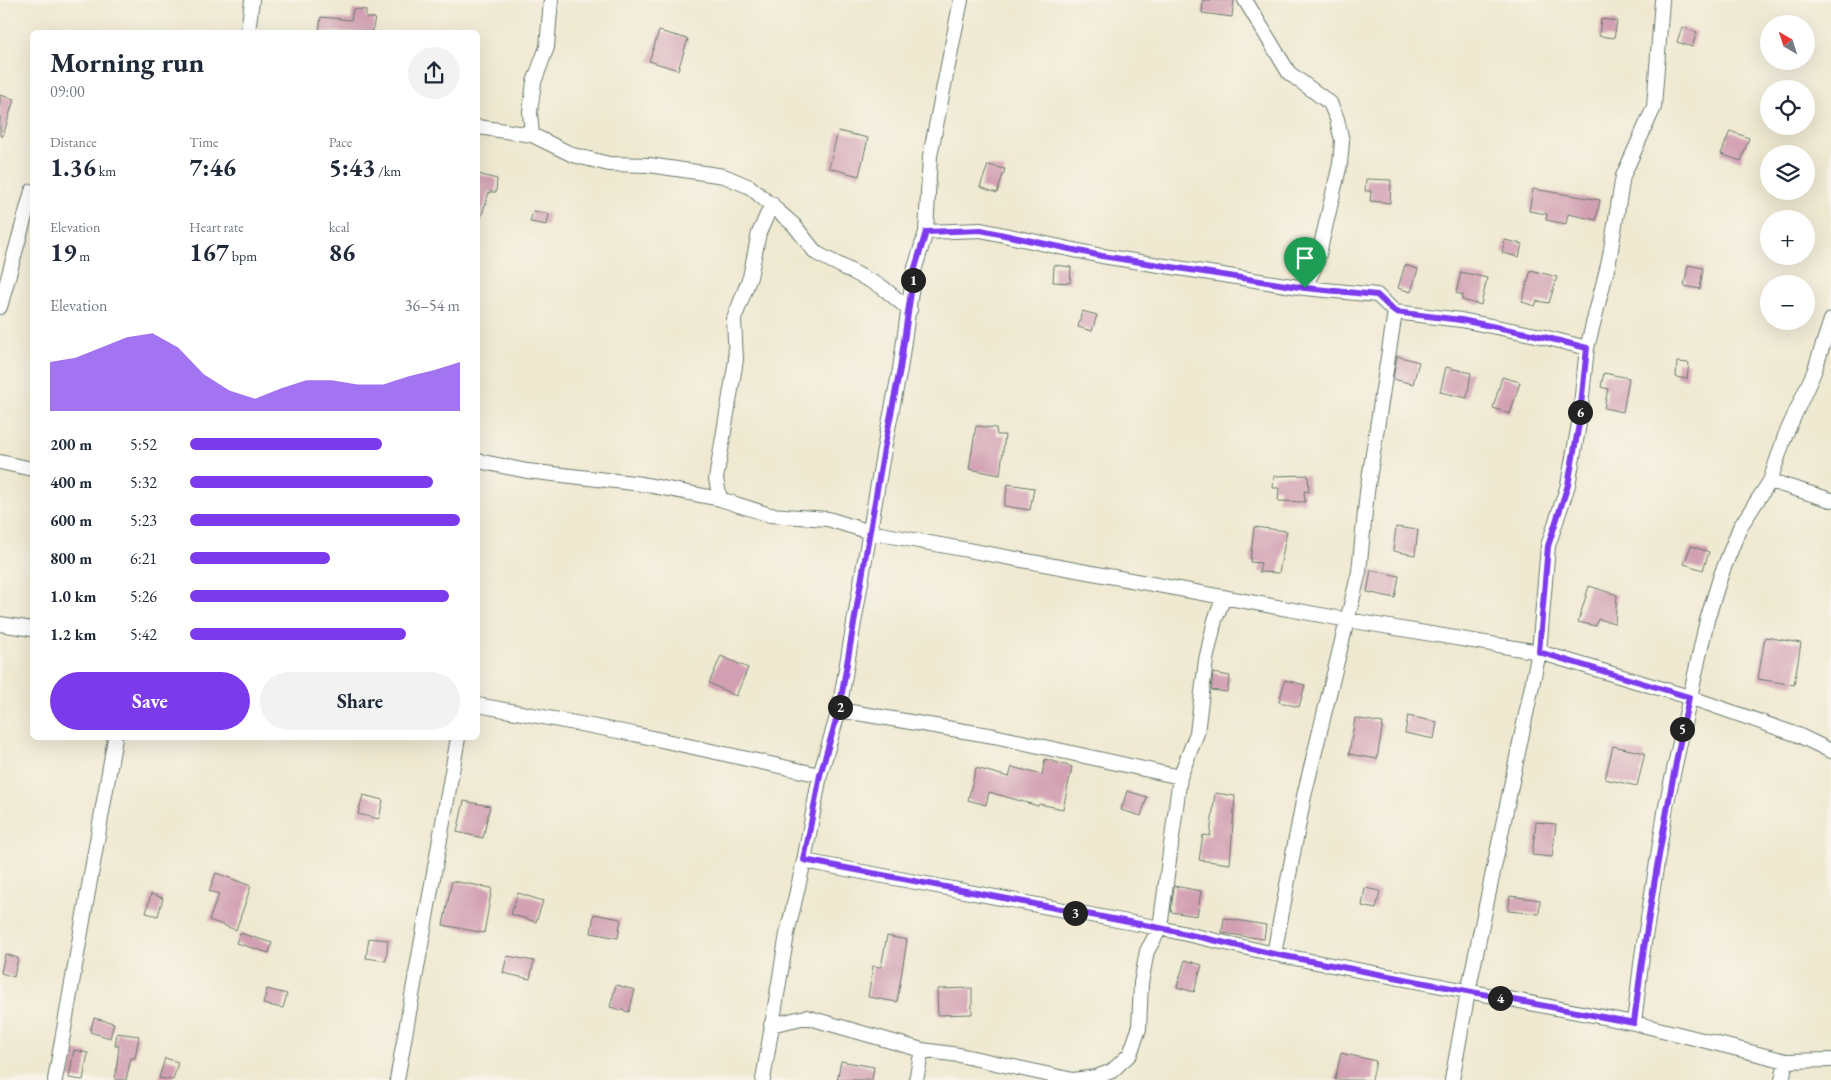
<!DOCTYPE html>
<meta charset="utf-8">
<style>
body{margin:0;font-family:"EB Garamond",serif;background:#f2f2f3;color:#1f2937;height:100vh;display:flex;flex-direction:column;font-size:19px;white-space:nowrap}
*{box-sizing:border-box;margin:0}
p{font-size:16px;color:#747a83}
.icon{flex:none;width:28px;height:28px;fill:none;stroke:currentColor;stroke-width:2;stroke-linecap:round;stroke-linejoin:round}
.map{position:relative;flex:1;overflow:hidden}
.drawer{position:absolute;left:30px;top:30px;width:450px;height:710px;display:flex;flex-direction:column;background:#fff;border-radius:8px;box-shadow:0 5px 20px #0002}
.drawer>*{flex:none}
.needle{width:32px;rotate:321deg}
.buttons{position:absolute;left:1760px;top:15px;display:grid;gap:10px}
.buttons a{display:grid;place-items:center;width:55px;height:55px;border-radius:50%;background:#fff;box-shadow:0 5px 20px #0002;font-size:25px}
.pin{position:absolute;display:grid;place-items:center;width:42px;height:42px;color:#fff;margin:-51px -21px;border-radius:50% 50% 50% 0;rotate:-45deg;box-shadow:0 0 5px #0007}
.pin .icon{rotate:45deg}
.km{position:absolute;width:25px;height:25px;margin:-12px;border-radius:50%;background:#222;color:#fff;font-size:14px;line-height:25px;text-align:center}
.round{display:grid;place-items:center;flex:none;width:52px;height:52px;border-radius:26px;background:#f2f2f3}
.overview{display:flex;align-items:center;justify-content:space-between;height:85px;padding:0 20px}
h1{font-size:28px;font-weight:700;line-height:38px}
.figures{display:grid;grid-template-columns:repeat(3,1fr);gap:8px;height:85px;padding:5px 20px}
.figures div{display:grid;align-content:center}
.figures b{font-size:25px;font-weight:700}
.figures small{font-size:14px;font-weight:400}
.figures p{font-size:14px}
.chart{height:140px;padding:10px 20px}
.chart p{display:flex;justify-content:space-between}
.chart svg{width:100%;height:90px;margin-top:5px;fill:#7c3aed;opacity:.7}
.primary-button{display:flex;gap:10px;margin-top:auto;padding:10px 20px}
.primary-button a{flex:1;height:58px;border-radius:30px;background:#7c3aed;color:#fff;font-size:20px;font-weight:700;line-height:58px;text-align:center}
.primary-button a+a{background:#f2f2f3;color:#1f2937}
ul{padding:0 20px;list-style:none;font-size:16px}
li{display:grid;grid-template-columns:80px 60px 1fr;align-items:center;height:38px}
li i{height:12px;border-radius:6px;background:#7c3aed}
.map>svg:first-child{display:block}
.building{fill:#d2a0b2}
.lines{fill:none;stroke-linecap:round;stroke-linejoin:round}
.minor-casing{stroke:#68796b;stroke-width:16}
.minor{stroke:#fff;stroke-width:14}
.route-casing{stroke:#fff;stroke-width:10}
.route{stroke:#7c3aed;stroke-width:6}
</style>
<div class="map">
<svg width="1831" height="1080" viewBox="0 0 1831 1080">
<rect width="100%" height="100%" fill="#f7f3e8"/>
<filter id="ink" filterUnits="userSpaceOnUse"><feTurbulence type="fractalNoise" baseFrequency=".02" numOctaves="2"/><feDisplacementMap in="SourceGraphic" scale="10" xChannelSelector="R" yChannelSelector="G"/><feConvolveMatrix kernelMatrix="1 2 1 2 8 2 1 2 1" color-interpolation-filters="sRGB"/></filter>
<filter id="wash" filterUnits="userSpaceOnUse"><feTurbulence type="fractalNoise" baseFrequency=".0096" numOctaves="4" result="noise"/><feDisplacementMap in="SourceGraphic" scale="20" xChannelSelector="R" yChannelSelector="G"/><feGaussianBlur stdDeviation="1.12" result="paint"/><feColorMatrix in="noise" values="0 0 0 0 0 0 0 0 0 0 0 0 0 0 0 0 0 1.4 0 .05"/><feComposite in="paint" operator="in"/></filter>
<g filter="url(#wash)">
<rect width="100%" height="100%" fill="#efe9d1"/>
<g id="blocks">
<path class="building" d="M1203,0H1234L1232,17L1202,13Z
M353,9L366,10V18H375L372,32H319L321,17L351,20Z
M1601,19L1617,21L1614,38L1599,36Z
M1682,27L1697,32L1692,47L1677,42Z
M659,31L688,39L678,70L649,61Z
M0,95L14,99L3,136H0Z
M838,131L868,138L859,176L829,168Z
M1730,131L1749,138L1741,161L1721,154Z
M988,165L1005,169L997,193L980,187Z
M478,174L497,179L496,192H489L480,221L478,220Z
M1366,179L1391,180L1390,203L1370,201L1371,191H1365Z
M1533,189L1600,200L1596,220L1568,214L1566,224L1546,220L1547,214L1529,211Z
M533,211L549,214L547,225L530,222Z
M1505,240L1522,244L1519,257L1502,253Z
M1054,265L1071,267L1070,283L1053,282Z
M1405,265L1418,269L1411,292L1398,288Z
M1688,265L1703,268L1700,289L1684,286Z
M1531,270L1557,277L1549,303L1537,301L1535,306L1522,302Z
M1461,272L1487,278L1481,305L1462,300L1463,295L1456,293Z
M1082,311L1097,315L1092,331L1078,327Z
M1397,356L1419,362L1413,384L1393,379Z
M1677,362L1689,363L1687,379L1676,377Z
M1446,367L1471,373L1467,398L1440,392Z
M1604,373L1629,378L1623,412L1604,408L1608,389L1601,387Z
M1502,377L1520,382L1510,414L1493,408Z
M976,426L996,428L997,435H1005L1000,475L969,469Z
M1308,475L1309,492L1304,491L1305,502L1278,501L1279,488H1273L1274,476Z
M1008,484L1034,488L1030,510L1004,506Z
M1254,527L1287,531L1279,573L1259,572L1261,563L1250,562Z
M1396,527L1418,530L1415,555L1393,551Z
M1691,546L1709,552L1703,570L1684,564Z
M1371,570L1399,576L1395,598L1367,592Z
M1589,586L1617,595L1615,623L1598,619L1596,626L1578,622Z
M1765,637L1801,643L1794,685L1758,679Z
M721,656L748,668L736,696L709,683Z
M1213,673L1230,676L1227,692L1211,690Z
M1285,680L1305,685L1299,707L1279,702Z
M1408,716L1437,722L1434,739L1405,733Z
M1355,718L1383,723L1377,759L1349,754Z
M1613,746L1645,753L1637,786L1605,779Z
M1045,759L1072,767L1063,809L1039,804L1038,806L989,792L986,805L968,800L976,768L1009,777L1012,767L1042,775Z
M1127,791L1147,797L1141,816L1121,810Z
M1215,793L1235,796L1230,864L1199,860L1203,835L1210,836Z
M363,795L383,800L379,819L358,814Z
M464,801L490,806L483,838L457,832Z
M1536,822L1556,824L1552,857L1532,855Z
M216,873L251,886L236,930L209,920L219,894L209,891Z
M452,881L492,888L484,933L443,925Z
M1174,886L1201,891L1197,916L1171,912Z
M1365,888L1380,891L1376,909L1362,906Z
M518,893L543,901L536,922L511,914Z
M151,894L163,898L158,916L146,913Z
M1510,896L1540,900L1539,914L1508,911Z
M594,914L621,919L618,938L591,933Z
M1224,918L1266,925L1264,939L1222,933Z
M240,933L272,943L269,953L236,943Z
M887,936L907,940L897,1002L868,997L873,966L881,967Z
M369,938L388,940L386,961L366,958Z
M5,954L18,958L14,977L1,973Z
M507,956L534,961L530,979L503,973Z
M1185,960L1202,965L1194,992L1177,987Z
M616,985L635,990L629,1012L610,1007Z
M972,988V1014L938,1015L937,989Z
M267,989L287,994L283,1008L263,1004Z
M94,1018L114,1023L110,1038L90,1032Z
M117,1033L139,1036L135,1058H131L126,1080H115L119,1046H115Z
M74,1050L88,1053L83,1080L69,1078Z
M1341,1053L1376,1061L1372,1080H1335Z
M165,1058L178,1062L173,1080L159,1078Z
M841,1061L874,1067L872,1080H837Z"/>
</g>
</g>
<g filter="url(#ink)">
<use href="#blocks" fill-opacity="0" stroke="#68796b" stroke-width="1"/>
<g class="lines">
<defs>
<path id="minor" d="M1245,0L1289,73L1330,103L1337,119L1342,141L1340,164L1317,262L1305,288
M248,32L252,0
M478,127L532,135L573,155L609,164L649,165L724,176L750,187L794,225L816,253L882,287L910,310
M532,135L530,112L534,82L547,47L551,0
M926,232L981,230L1102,256L1305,288L1377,295L1395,312L1461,320L1536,335L1587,348
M0,307L32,191
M478,461L527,471L642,484L720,499L770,515L828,519L870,532L1348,620L1539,652L1689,697L1798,735L1831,751
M0,462L32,469
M1770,481L1831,500
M720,499L716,479L736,360L734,319L750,277L759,233L772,204
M0,624L32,629
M478,705L634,734L820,775
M839,710L994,736L1180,777L1160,928L1147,951L1141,983L1139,1029L1130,1054L1112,1071L1096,1077L1073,1080
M1180,777L1197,733L1206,660L1215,620L1224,597
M804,861L1160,928L1274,954L1634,1023L1786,1061L1831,1060
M1274,954L1304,796L1359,572L1367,492L1395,312
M1634,1023L1642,956L1666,806L1707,620L1721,575L1740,527L1770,481L1785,436L1814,372L1831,320
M771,1025L806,1017L922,1050L959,1055L1073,1080
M55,1080L115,738
M397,1080L458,738
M763,1080L787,934L804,861L820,775L839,710L884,449L900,369L914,271L926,232L930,156L961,0
M916,1080L922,1050
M1452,1080L1468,992L1539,652L1548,546L1568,485L1579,424L1587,348L1609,261L1623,176L1654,107L1662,0
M1782,1080L1786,1061"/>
</defs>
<use href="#minor" class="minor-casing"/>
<use href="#minor" class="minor"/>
</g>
</g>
<g class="lines" filter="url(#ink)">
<defs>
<path id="route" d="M981,230L1102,256L1305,288L1377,295L1395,312L1461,320L1536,335L1587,348L1579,424L1568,485L1548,546L1539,652L1689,697C1667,805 1647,913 1634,1023L1274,954L1160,928L804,860L820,775L839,710L884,449L900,369L914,271L926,232Z"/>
</defs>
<use href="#route" class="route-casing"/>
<use href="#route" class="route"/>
</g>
</svg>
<div class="buttons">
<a><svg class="needle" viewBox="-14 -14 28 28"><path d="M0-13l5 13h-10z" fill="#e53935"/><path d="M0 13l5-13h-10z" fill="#747a83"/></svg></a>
<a><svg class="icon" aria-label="locate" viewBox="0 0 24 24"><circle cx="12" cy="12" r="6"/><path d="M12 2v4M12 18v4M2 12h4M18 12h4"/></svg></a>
<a><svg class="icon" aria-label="layers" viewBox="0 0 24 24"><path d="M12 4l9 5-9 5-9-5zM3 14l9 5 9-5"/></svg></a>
<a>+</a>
<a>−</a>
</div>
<div class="pin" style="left:1305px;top:288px;background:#1e9e55"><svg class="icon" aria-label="arrive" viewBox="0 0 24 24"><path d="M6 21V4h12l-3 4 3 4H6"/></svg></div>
<b class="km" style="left:913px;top:280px">1</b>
<b class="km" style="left:840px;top:707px">2</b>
<b class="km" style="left:1075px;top:913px">3</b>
<b class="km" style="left:1500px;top:998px">4</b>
<b class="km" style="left:1682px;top:729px">5</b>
<b class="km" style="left:1580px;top:412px">6</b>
<section class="drawer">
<div class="overview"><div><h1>Morning run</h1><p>09:00</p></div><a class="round"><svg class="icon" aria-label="share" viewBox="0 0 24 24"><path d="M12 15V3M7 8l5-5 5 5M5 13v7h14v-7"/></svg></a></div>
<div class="figures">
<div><p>Distance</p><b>1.36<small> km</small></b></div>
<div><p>Time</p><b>7:46</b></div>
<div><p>Pace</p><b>5:43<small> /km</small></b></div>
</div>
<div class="figures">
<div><p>Elevation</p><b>19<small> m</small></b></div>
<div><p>Heart rate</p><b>167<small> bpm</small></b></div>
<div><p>kcal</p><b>86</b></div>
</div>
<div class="chart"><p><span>Elevation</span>36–54 m</p>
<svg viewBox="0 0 160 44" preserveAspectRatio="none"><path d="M0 44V20L10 18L20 13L30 8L40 6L50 13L60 26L70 34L80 38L90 33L100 29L110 29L120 31L130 31L140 27L150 24L160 20V44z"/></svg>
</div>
<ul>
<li><b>200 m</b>5:52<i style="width:71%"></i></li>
<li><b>400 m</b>5:32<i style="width:90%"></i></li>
<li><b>600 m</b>5:23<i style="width:100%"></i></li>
<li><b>800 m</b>6:21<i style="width:52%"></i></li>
<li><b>1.0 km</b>5:26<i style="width:96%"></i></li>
<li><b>1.2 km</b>5:42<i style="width:80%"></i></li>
</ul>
<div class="primary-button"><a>Save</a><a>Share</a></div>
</section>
</div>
